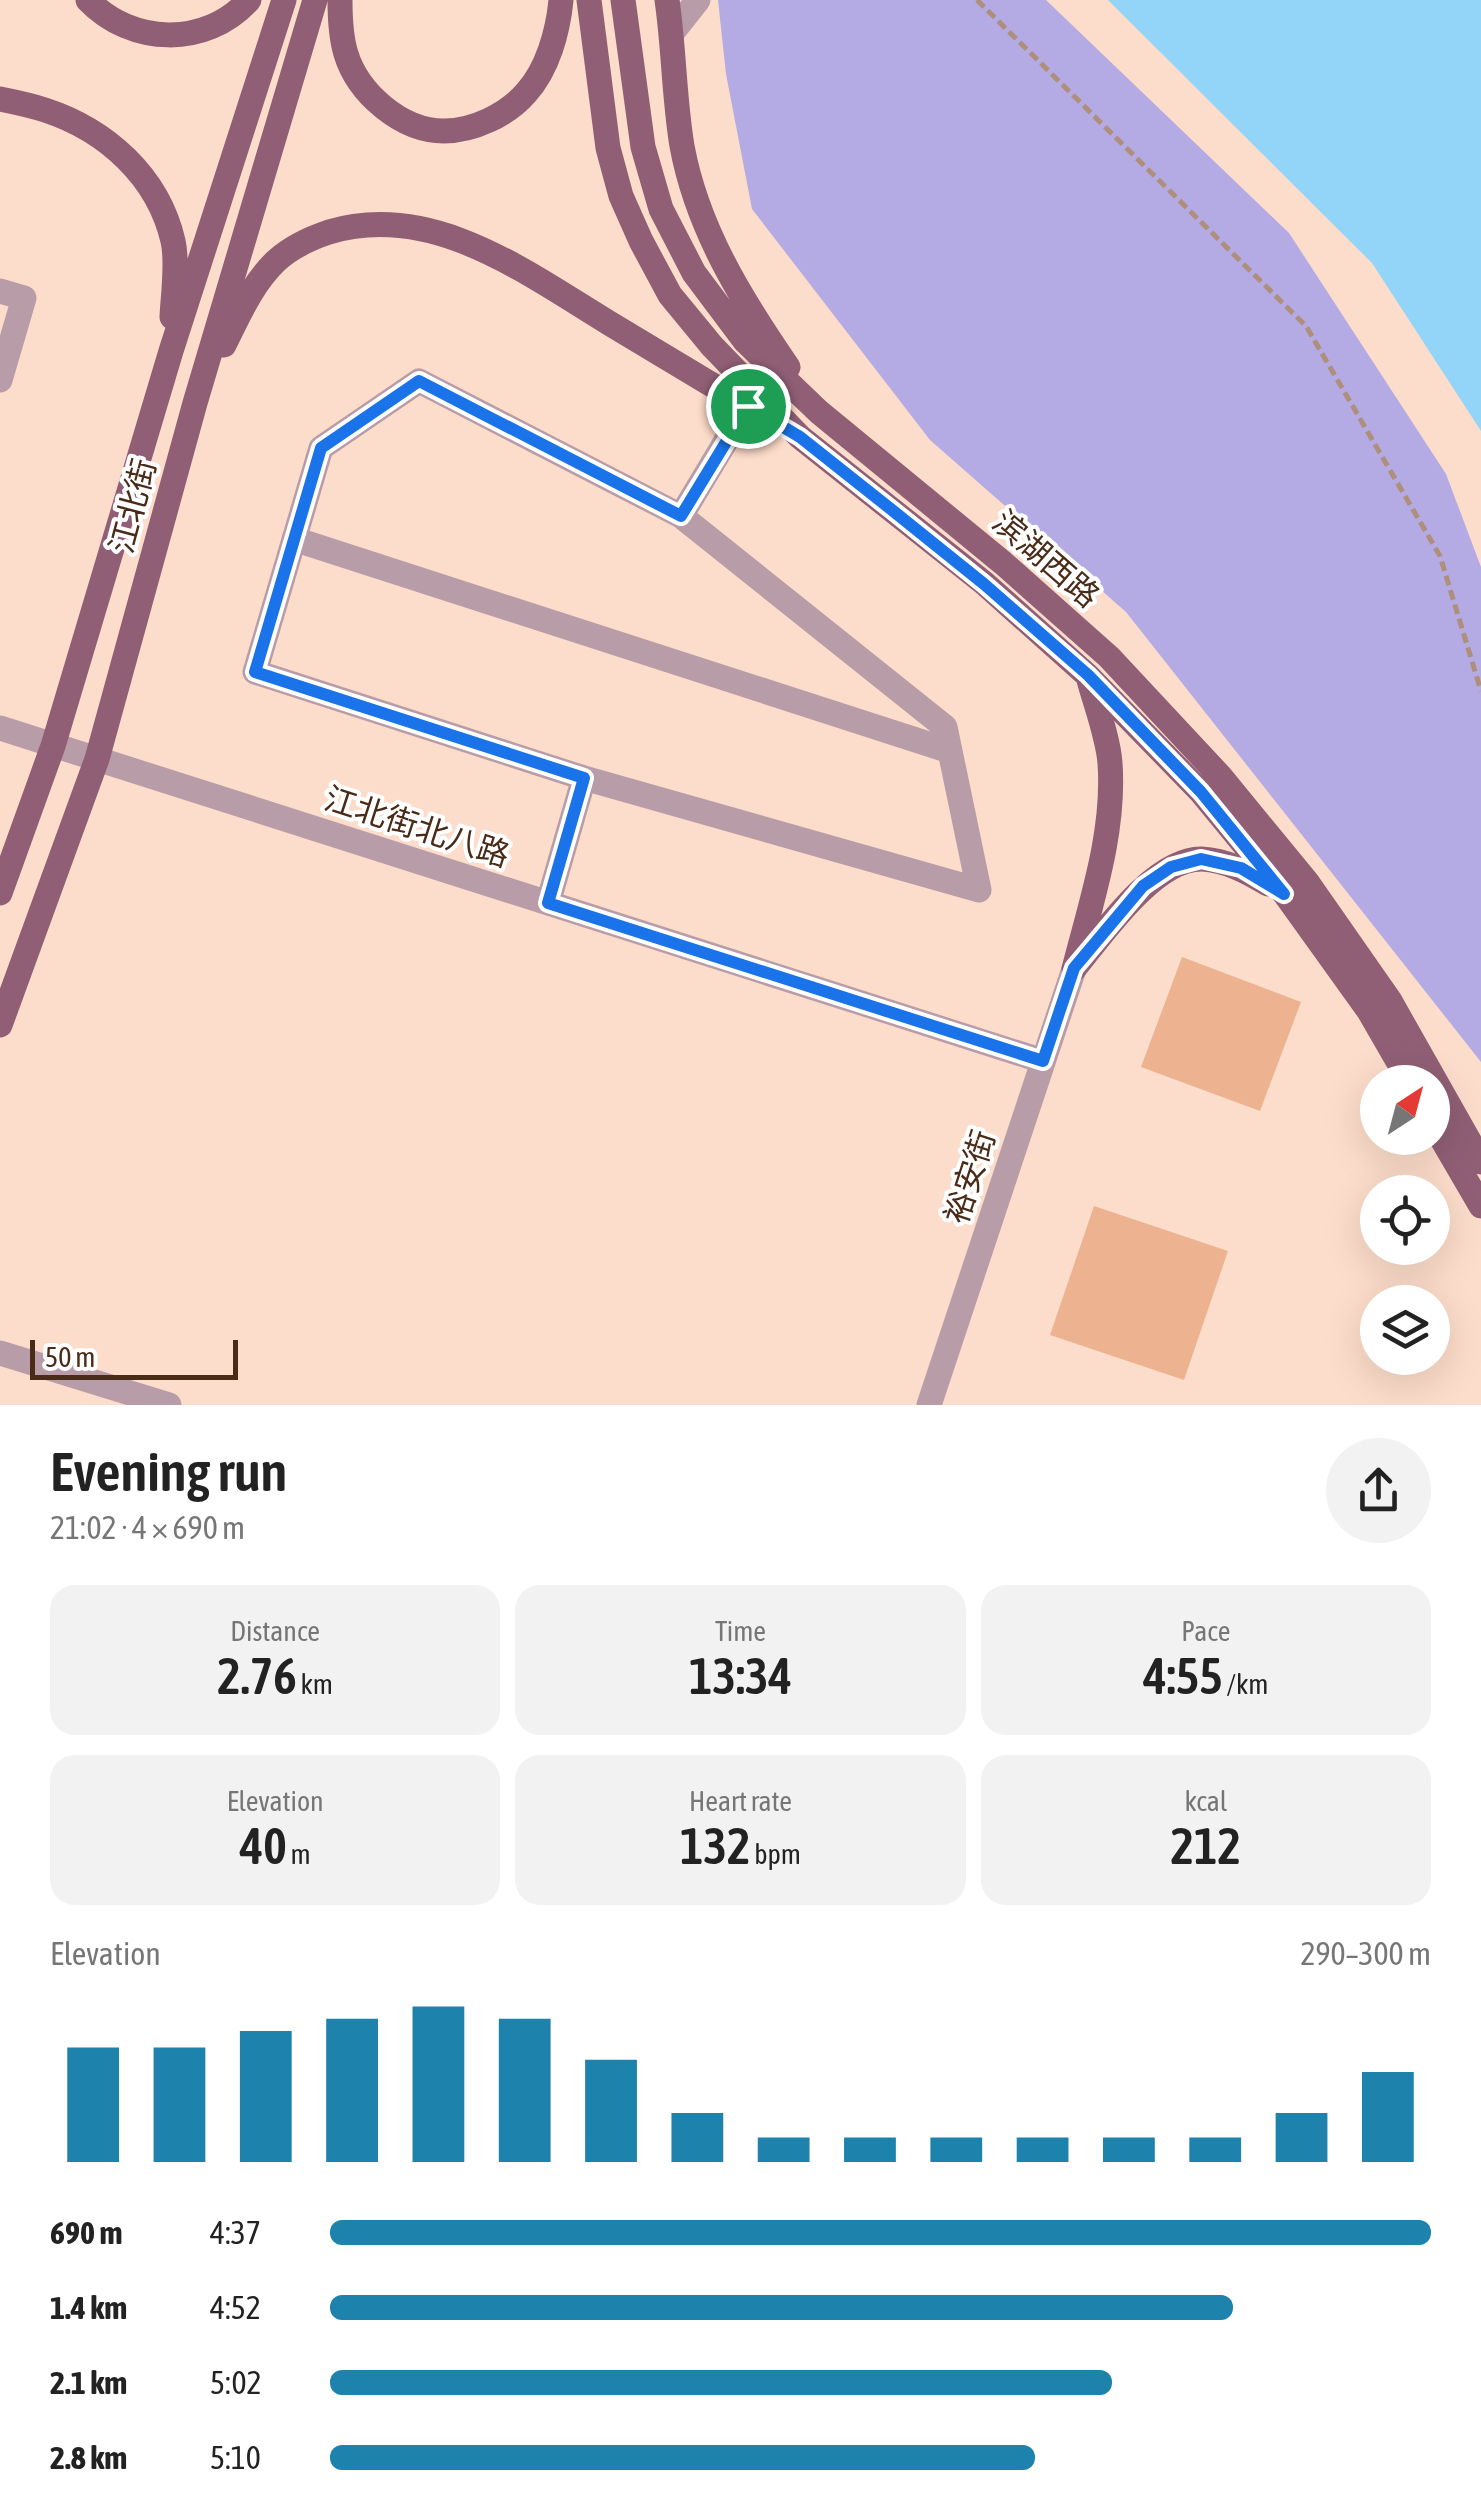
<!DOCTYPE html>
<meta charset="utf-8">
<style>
body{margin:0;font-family:"Asap Condensed","Noto Sans SC",sans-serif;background:#f2f2f2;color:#222;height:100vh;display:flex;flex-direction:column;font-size:38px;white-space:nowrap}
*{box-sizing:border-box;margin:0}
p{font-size:32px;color:#767676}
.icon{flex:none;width:55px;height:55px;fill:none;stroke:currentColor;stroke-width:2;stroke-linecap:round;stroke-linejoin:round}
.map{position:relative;height:1405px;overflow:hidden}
.panel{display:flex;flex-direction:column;background:#fff;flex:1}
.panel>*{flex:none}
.needle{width:65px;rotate:36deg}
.tools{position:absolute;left:1360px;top:1065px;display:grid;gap:20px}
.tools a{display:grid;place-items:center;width:90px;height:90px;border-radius:50%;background:#fff;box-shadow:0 10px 40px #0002;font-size:50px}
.scale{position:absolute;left:30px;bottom:25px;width:208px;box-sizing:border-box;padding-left:10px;border:5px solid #4a2b18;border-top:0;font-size:28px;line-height:35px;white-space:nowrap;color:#4a2b18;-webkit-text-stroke:8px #fff;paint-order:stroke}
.pin{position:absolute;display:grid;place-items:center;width:85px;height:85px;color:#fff;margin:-42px;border:5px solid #fff;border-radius:50%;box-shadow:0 2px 10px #0007}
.round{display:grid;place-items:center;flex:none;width:105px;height:105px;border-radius:52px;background:#f2f2f2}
.overview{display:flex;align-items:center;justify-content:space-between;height:170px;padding:0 50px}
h1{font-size:55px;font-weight:600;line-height:75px}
.figures{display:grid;grid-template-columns:repeat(3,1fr);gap:15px;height:170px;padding:10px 50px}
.figures div{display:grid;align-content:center;border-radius:25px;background:#f2f2f2;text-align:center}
.figures b{font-size:50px;font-weight:600}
.figures small{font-size:28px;font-weight:400}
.figures p{font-size:28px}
.chart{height:280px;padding:20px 50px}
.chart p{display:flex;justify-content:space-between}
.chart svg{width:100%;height:180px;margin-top:10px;stroke:#1d82ac;stroke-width:6}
ul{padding:0 50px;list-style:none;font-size:32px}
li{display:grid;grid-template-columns:160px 120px 1fr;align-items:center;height:75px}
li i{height:25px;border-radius:12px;background:#1d82ac}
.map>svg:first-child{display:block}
.green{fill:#b5abe4}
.water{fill:#93d5f8}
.building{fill:#edb391}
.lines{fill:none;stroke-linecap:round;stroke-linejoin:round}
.path{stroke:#ae8f7c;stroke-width:5;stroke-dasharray:10 5;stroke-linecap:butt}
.minor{stroke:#b89ca7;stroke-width:25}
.major{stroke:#905f75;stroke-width:25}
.route-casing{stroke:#fff;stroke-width:20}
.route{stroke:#1a73e8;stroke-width:12}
.labels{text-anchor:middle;stroke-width:8;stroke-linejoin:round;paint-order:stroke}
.street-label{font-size:32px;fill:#4a2b18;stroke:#fff}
</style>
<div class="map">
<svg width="1481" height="1405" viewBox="0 0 1481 1405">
<rect width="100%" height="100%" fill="#fcdcca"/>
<path class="green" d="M718,0H1046L1289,233L1446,474L1481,567V1062L1126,612L930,440L752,209L726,74Z"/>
<path class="water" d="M1108,0H1481V431L1372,263Z"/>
<path class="building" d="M1182,957L1301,1002L1260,1111L1141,1067Z
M1094,1206L1228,1251L1184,1380L1050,1335Z"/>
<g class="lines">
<path class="path" d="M977,0L1306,326L1440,556L1481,691"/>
<path class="minor" d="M672,33L698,0
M0,291L24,298L0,380
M419,381L681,516L945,727L979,890L584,778L255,672L321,448Z
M681,516L747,406
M294,539L950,751
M0,728L1043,1061
M548,903L584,778
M0,1353L169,1405
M929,1405L1074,969"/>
<path class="major" d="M88,0C131,45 206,48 249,0
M340,0C340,16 341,38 346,54C358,93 401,131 444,131C473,131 507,115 526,93C548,69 558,31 561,0
M589,0L608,148L621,196L641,241L670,295L712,346L800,437L984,583L1087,675L1201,792L1285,894L1369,1011L1410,1082
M623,0L643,147L661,209L694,273L745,341L819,412L1003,563L1109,657L1220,776L1307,882L1390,1001L1481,1162
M667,0C674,48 674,98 682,146C697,228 741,299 788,367
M0,99C15,102 30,105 45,110C106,130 158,176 173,241C178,262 173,295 172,317
M224,345C239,315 252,284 276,261C290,248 311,238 329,232C432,201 525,272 609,323C663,355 717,388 772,421
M1089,680C1096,706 1108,737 1110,763C1115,833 1091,902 1074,969C1102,935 1154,858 1202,859C1226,860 1248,872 1268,884
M0,893L53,746L171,351L284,0
M0,1025L97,759L195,403L315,0
M1432,1122L1481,1206"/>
</g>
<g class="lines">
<defs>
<path id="route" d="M419,381L681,516L748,406L800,437L892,510L984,584L1088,675L1201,792L1284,894L1241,868L1201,859L1171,867L1143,886L1074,968L1043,1061L548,903L584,778L255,672L321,448Z"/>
</defs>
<use href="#route" class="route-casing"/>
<use href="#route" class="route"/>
</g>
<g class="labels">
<g class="street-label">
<text transform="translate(133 506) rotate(-75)" y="11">江北街</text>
<text transform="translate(1046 559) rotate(41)" y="11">滨湖西路</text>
<text transform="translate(417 827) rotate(18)" y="11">江北街北八路</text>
<text transform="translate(970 1177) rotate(-72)" y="11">裕安街</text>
</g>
</g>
</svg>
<div class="tools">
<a><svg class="needle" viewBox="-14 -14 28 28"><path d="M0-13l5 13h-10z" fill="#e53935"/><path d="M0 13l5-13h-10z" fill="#767676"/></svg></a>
<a><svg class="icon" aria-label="locate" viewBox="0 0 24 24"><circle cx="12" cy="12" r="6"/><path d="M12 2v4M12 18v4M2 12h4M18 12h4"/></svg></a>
<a><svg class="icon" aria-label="layers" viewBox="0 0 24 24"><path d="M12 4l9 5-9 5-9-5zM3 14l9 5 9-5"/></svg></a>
</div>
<div class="scale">50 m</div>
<div class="pin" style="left:748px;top:406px;background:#1e9e55"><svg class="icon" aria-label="arrive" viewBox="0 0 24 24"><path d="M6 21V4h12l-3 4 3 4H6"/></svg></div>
</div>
<section class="panel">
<div class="overview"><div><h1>Evening run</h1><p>21:02 · 4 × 690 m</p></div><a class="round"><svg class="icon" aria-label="share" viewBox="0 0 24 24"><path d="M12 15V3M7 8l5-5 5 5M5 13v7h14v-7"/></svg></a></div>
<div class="figures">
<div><p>Distance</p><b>2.76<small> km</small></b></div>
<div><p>Time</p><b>13:34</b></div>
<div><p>Pace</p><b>4:55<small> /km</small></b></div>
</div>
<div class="figures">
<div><p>Elevation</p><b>40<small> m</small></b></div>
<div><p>Heart rate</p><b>132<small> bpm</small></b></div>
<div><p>kcal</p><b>212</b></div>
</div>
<div class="chart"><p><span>Elevation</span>290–300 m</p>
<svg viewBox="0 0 160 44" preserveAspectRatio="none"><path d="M5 44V16M15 44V16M25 44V12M35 44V9M45 44V6M55 44V9M65 44V19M75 44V32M85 44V38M95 44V38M105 44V38M115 44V38M125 44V38M135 44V38M145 44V32M155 44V22"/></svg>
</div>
<ul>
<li><b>690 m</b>4:37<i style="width:100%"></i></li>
<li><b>1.4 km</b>4:52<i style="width:82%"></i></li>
<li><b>2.1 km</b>5:02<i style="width:71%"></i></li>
<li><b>2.8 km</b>5:10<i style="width:64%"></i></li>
</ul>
</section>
